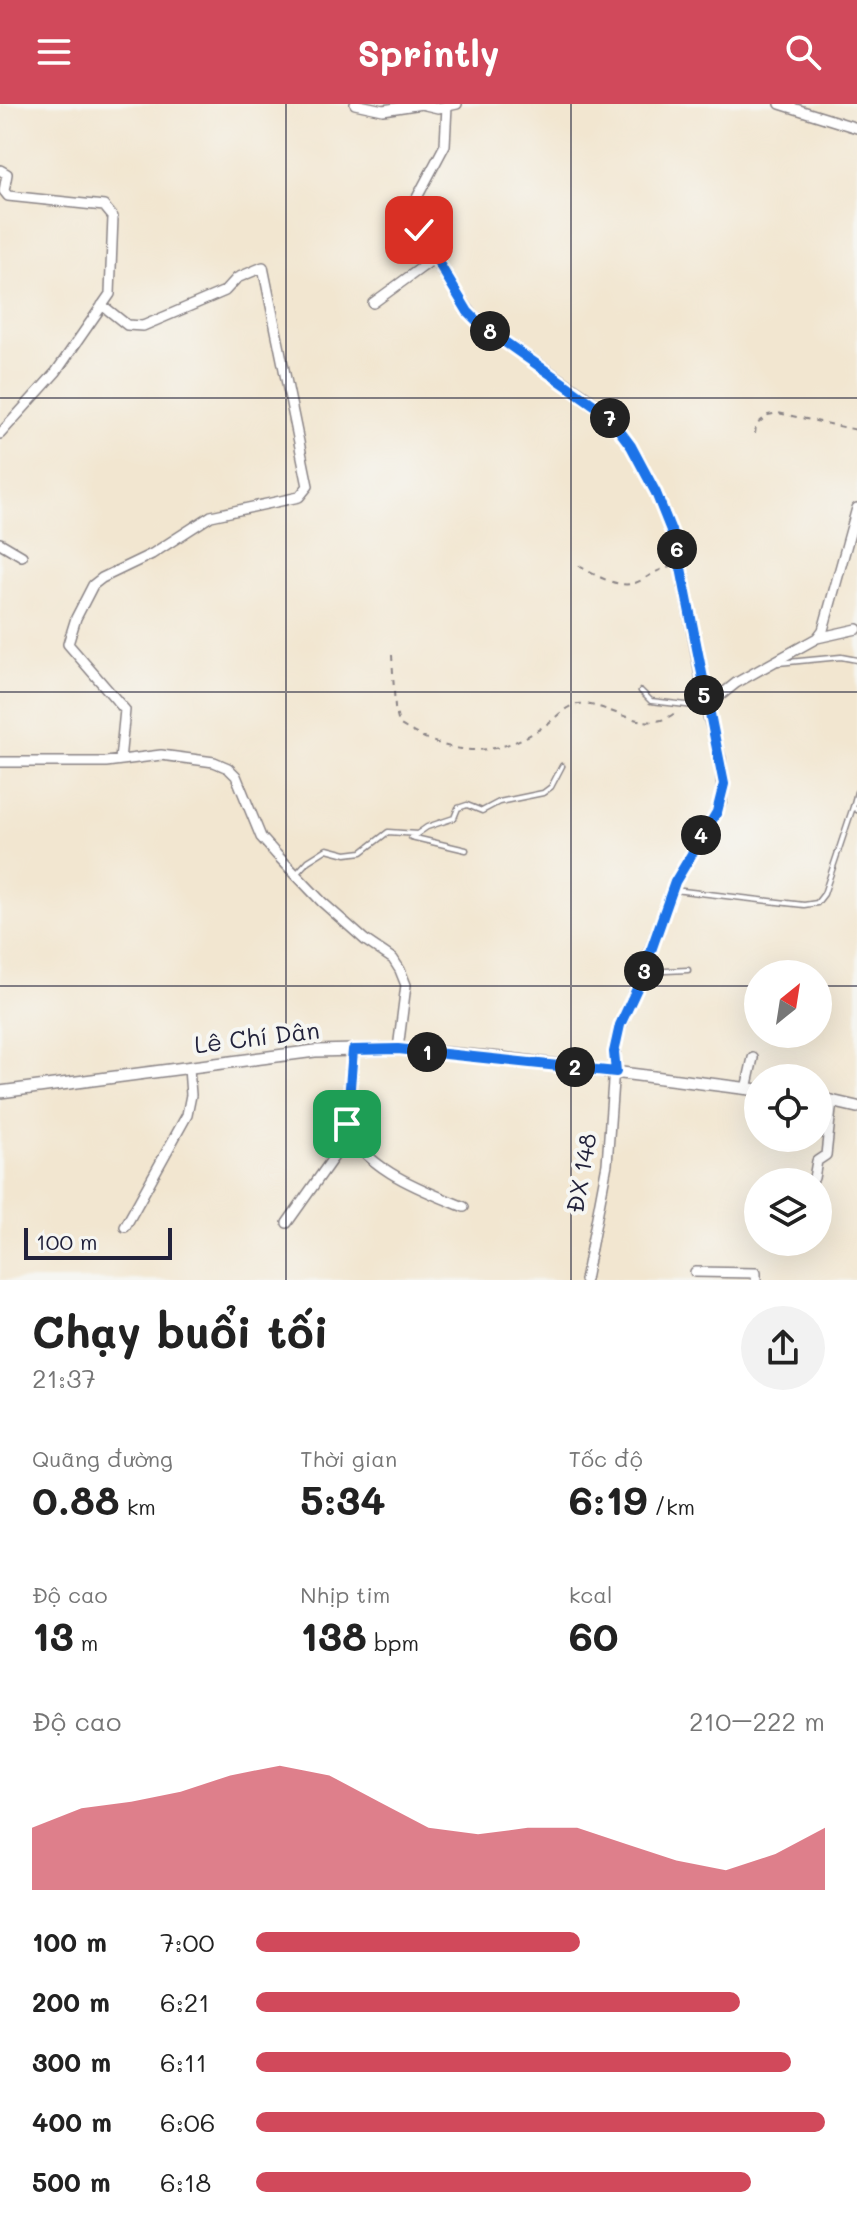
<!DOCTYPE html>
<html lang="vi">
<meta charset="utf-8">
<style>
body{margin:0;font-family:Mali,sans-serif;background:#f2f2f2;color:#222;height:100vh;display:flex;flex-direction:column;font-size:30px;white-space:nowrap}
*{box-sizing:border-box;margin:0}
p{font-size:26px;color:#767676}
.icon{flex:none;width:44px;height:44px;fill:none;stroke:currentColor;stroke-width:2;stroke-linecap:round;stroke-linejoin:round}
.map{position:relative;height:1176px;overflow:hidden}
.side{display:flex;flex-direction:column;background:#fff;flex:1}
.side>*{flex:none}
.needle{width:52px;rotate:30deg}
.tools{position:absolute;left:744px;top:856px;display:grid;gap:16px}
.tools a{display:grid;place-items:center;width:88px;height:88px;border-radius:50%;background:#fff;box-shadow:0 8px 32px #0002;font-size:40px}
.scale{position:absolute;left:24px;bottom:20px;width:148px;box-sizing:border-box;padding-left:8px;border:4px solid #22223b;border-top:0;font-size:22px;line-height:28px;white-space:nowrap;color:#22223b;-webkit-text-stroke:6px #f6f6f2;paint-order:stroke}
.pin{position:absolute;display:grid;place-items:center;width:68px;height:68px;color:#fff;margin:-34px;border-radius:16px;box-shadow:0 4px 12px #0006}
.km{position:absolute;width:40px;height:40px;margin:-20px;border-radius:50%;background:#222;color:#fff;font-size:22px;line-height:40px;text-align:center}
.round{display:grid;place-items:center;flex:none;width:84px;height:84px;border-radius:42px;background:#f2f2f2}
.summary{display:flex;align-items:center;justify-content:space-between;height:136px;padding:0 32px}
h1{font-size:44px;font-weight:700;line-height:60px}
.metrics{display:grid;grid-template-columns:repeat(3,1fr);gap:12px;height:136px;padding:8px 32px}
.metrics div{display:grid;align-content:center}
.metrics b{font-size:40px;font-weight:700}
.metrics small{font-size:22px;font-weight:400}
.metrics p{font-size:22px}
.chart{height:224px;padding:16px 32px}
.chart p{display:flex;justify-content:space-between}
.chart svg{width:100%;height:144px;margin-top:8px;fill:#d1495b;opacity:.7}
ul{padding:0 32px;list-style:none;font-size:26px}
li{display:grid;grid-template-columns:128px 96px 1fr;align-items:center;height:60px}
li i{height:20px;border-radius:10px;background:#d1495b}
header{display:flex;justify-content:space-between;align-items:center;height:104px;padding:0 32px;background:#d1495b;color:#fff;font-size:36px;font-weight:700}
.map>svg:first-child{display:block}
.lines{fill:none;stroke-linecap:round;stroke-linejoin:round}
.service-casing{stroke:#8a8486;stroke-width:7}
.minor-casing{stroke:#8a8486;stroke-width:12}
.tertiary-casing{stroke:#8a8486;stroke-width:14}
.path{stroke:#8a8486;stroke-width:2;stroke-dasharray:6 6;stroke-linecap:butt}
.service{stroke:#fff;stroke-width:4}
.minor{stroke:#fff;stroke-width:9}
.tertiary{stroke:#fff;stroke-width:11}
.route-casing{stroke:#fff;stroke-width:16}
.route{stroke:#1a73e8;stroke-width:10}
.grid{fill:none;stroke:#22223b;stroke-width:2;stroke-opacity:0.55}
.labels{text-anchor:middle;stroke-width:8;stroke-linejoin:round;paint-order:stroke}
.street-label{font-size:24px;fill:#22223b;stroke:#f6f6f2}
</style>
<header><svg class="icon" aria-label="menu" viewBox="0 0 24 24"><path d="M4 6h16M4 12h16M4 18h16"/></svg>Sprintly<svg class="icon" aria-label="search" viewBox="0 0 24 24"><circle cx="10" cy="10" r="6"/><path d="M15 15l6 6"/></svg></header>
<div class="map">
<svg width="857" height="1176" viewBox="0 0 857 1176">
<rect width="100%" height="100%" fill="#f6f6f2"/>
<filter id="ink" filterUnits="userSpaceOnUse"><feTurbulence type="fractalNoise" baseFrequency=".0125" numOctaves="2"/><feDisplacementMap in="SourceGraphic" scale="16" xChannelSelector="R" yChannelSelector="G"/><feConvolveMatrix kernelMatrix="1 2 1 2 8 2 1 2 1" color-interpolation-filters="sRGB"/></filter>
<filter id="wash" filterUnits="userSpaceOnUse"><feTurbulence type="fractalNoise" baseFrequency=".006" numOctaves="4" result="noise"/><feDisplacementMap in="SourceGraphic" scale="32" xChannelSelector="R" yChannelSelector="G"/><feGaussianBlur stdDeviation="1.8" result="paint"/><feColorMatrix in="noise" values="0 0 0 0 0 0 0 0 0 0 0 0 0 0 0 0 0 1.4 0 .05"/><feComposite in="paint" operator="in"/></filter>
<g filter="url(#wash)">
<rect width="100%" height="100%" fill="#f2e6d0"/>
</g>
<g filter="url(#ink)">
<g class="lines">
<defs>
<path id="service" d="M778,559L841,553L857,556
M641,587L651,597L704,603
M857,688L853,703L857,706
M411,733L466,746
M297,769L308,757L327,745L346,750L362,748L388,728L417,730L427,723L454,714L458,704L467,701L482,707L499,698L543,689L551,683L562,662
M674,786L804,801L817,799L824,790L853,703
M643,868L688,866"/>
<path id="minor" d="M355,0L383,6L422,0
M421,0L438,4L457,0
M780,0L857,24
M447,2L445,41L412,103C410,122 467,207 482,222L584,291L607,310L631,342L656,389L676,439L707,609L721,655L722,697L675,778L616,936L607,1060L585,1176
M0,66L7,70L4,87L8,92L104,102L113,113L110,190L56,268L0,330
M373,199L436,153
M102,201L127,221L143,222L225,187L237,174L263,163L308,382L299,393L211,412L152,450L102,474L93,481L76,514L68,540L125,606L120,656
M0,439L22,452
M817,534L857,525
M706,603L736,579L817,534L823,526L857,404
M0,658H106L161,651L214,658L228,664L236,672L261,733L277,751L322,798L365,836L393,855L400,866L406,881L398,945
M353,946L347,1020C360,1064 425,1087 464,1103
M746,985L753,954
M814,1074L817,1057L826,1051L832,996
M287,1119L350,1030
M125,1123L187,1011L191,991L189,964
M695,1168L756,1169V1176"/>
<path id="tertiary" d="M0,988L315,947L398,945L501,954L758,986
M818,994L857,1003"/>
</defs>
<use href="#service" class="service-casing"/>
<use href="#minor" class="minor-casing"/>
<use href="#tertiary" class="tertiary-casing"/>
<path class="path" d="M755,330L756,321L768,311L778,309L857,326
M579,462C593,470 618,485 635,479C649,474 657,464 672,463
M392,551L395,604L399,620C451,653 496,656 547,620C559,612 568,598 584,600C615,603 647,632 676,608"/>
<use href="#service" class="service"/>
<use href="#minor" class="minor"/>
<use href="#tertiary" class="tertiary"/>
</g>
</g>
<g class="lines" filter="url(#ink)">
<defs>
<path id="route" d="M347,1020L353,946L398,945L616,968L614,948L620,921L640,878L675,778L717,708L724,680L676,439L656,389L631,342L607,310L482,222L468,208L419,126"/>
</defs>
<use href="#route" class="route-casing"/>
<use href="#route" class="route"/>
</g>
<path class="grid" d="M286,0V1176M571,0V1176M0,294H857M0,588H857M0,882H758M818,882H857"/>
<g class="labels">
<g class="street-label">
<text transform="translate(257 934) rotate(-7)" y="8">Lê Chí Dân</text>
<text transform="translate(582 1069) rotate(-80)" y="8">ĐX 148</text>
</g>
</g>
</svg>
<div class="tools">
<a><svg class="needle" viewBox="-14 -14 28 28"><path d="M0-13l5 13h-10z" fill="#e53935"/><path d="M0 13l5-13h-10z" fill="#767676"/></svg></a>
<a><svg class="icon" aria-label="locate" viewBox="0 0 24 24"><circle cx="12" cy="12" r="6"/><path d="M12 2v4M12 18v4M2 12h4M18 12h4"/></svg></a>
<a><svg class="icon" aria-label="layers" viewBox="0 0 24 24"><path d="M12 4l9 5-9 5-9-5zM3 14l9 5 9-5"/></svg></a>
</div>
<div class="scale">100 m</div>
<div class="pin" style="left:347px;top:1020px;background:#1e9e55"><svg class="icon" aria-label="arrive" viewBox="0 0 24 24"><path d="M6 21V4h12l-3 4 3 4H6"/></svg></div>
<div class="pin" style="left:419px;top:126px;background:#d93025"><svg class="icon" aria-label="check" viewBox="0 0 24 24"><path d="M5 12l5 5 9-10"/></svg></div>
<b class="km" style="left:427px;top:948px">1</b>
<b class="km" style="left:575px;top:963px">2</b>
<b class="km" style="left:644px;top:867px">3</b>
<b class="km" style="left:701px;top:731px">4</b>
<b class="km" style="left:704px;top:591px">5</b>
<b class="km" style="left:677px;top:445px">6</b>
<b class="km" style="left:610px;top:314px">7</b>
<b class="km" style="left:490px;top:227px">8</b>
</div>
<section class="side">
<div class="summary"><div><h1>Chạy buổi tối</h1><p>21:37</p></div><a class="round"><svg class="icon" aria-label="share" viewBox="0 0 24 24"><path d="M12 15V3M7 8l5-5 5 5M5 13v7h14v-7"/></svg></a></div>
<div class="metrics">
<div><p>Quãng đường</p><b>0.88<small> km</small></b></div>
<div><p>Thời gian</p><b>5:34</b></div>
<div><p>Tốc độ</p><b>6:19<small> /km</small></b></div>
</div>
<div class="metrics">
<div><p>Độ cao</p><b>13<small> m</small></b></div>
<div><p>Nhịp tim</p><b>138<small> bpm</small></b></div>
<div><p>kcal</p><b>60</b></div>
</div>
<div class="chart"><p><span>Độ cao</span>210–222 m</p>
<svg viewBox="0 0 160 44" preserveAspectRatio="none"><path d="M0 44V25L10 19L20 17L30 14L40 9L50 6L60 9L70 17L80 25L90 27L100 25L110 25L120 30L130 35L140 38L150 33L160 25V44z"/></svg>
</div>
<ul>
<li><b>100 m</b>7:00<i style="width:57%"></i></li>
<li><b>200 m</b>6:21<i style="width:85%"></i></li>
<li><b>300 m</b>6:11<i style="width:94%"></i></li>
<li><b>400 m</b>6:06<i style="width:100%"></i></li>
<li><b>500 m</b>6:18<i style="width:87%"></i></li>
</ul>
</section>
